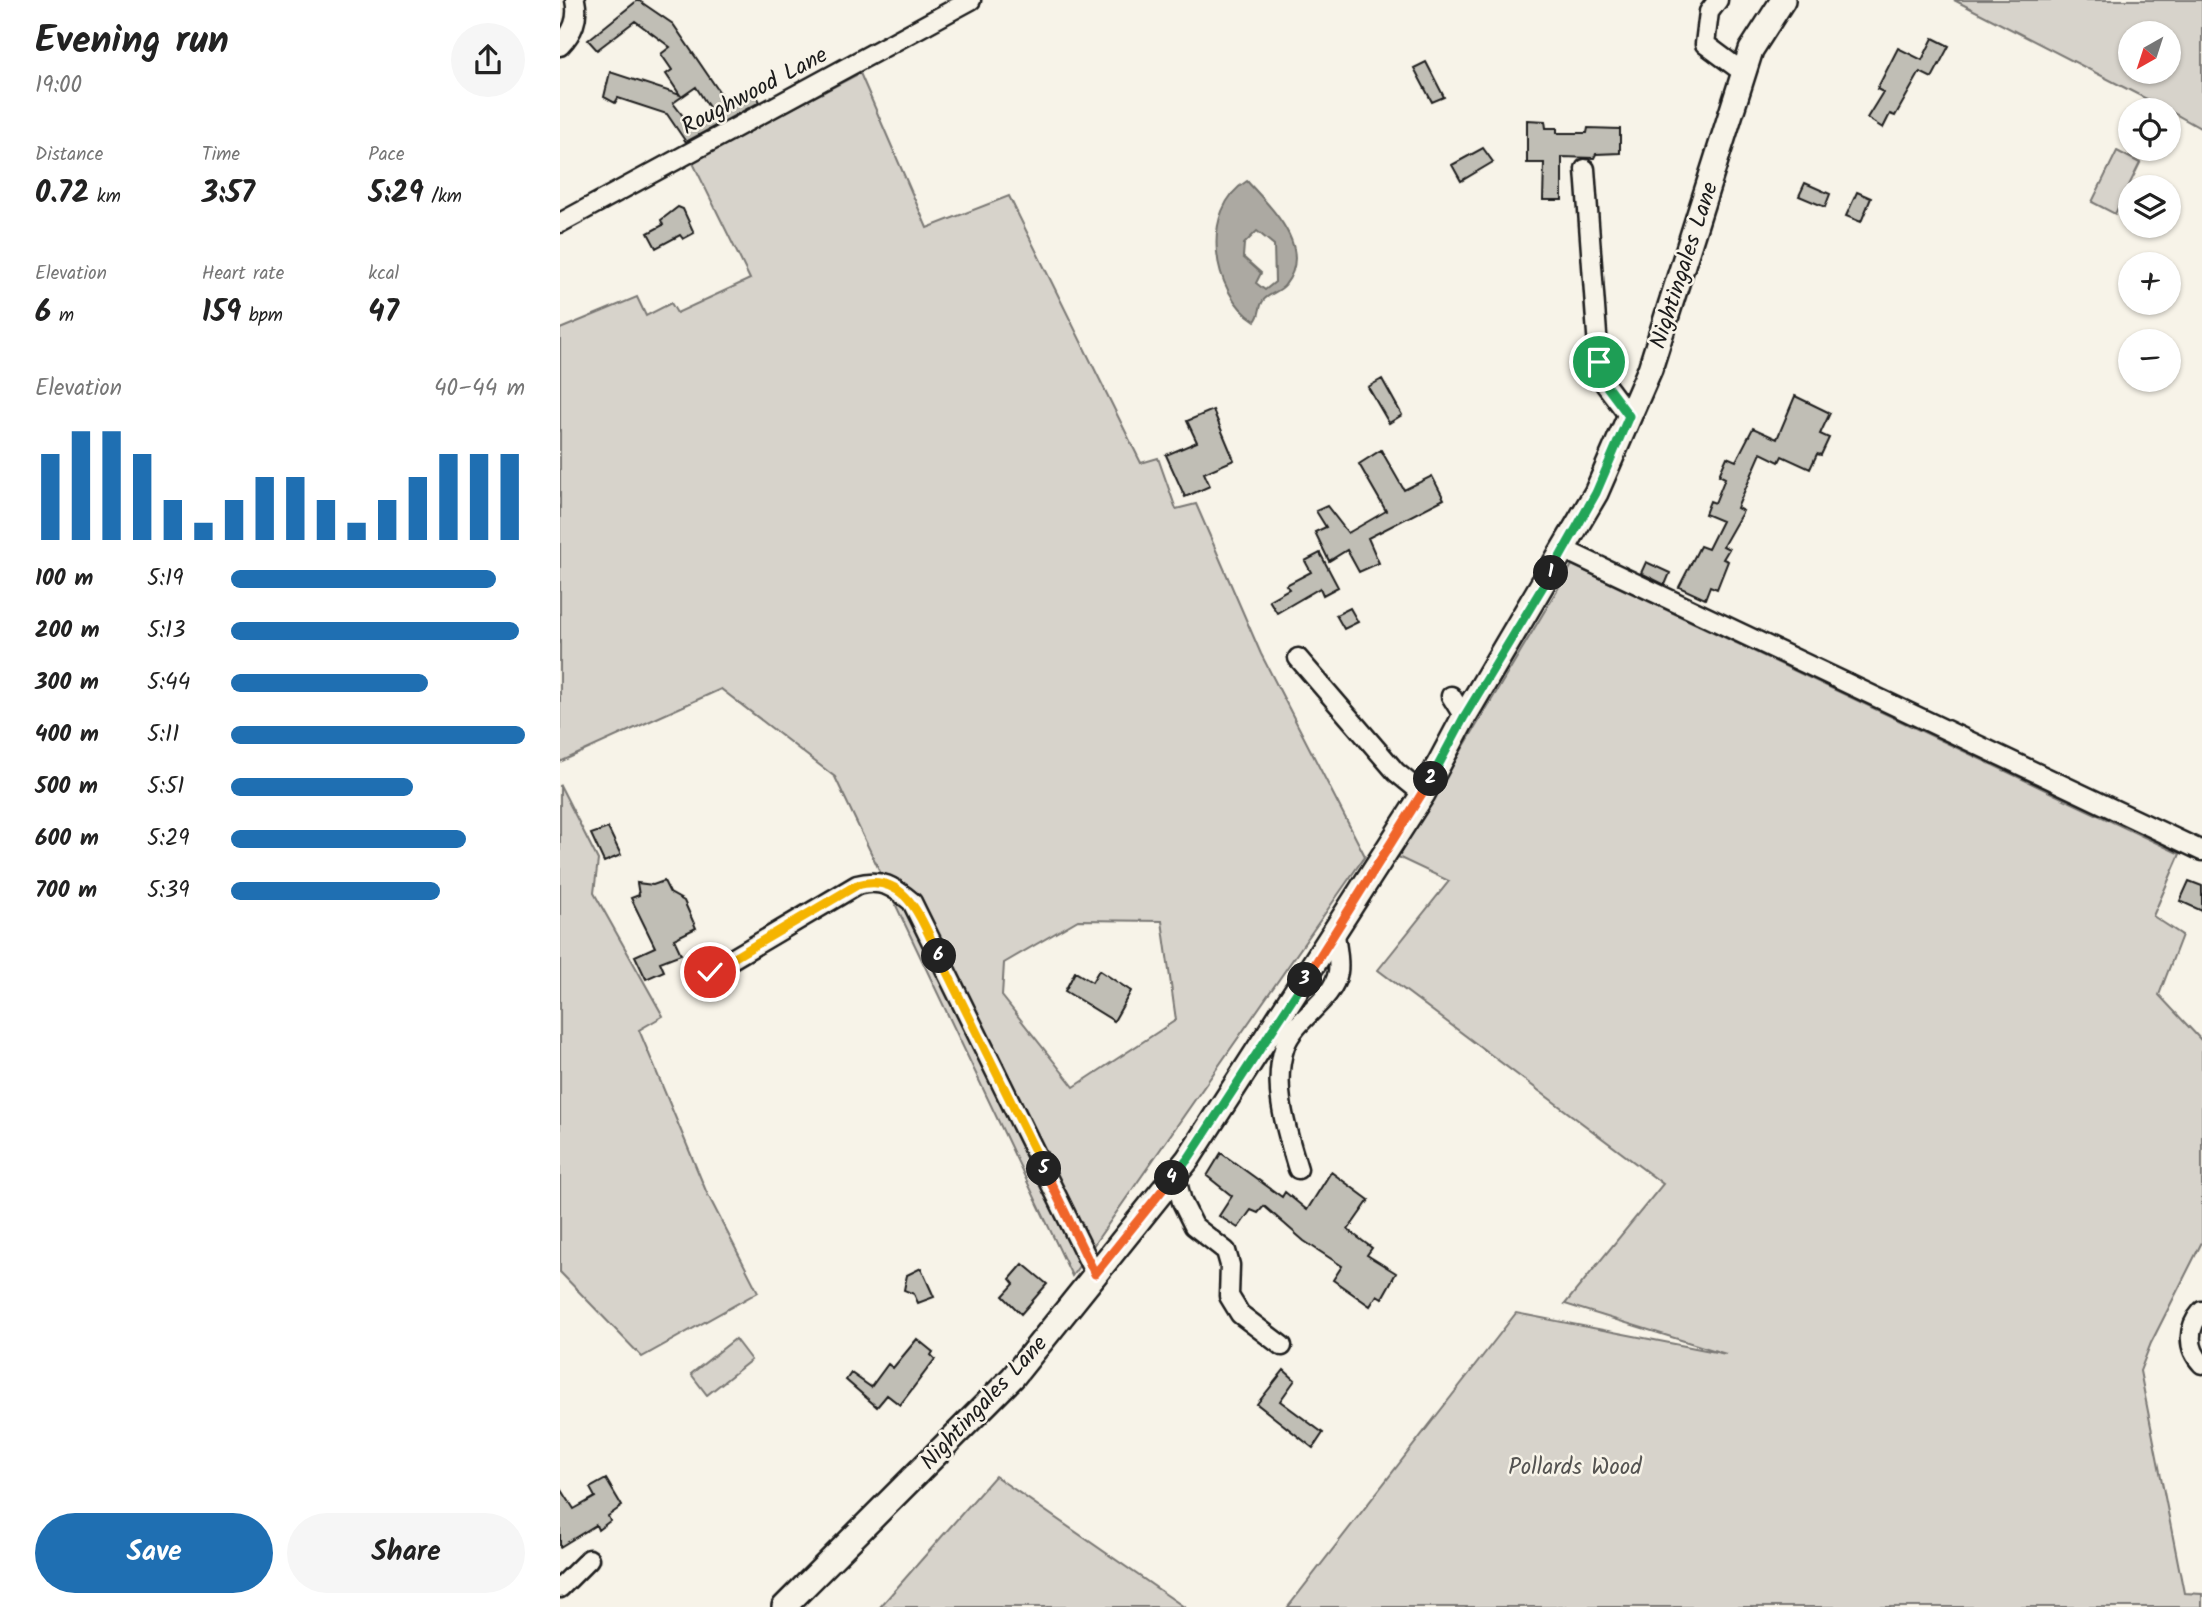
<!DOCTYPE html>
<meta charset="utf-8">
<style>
body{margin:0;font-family:Kalam,sans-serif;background:#f6f6f6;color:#222;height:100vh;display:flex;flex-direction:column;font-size:26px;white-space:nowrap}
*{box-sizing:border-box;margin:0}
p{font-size:23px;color:#767676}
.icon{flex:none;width:38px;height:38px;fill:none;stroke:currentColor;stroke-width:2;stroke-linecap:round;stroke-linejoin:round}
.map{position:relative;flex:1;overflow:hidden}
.panel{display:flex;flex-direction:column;background:#fff;width:560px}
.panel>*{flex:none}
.needle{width:46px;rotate:219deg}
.buttons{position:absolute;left:1558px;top:21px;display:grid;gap:14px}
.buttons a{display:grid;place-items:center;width:63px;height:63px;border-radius:50%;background:#fff;box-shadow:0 2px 5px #0004;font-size:35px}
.pin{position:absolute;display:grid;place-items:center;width:60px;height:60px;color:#fff;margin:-30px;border:4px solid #fff;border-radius:50%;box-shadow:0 2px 7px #0007}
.km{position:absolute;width:35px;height:35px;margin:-18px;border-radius:50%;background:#222;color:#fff;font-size:19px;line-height:35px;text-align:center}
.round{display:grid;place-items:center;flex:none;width:74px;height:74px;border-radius:37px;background:#f6f6f6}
.overview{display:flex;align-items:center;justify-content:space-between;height:119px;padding:0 35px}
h1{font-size:38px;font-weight:800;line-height:52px}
.stats{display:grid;grid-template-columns:repeat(3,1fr);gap:10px;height:119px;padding:7px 35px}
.stats div{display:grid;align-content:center}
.stats b{font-size:30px;font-weight:800}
.stats small{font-size:19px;font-weight:400}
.stats p{font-size:19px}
.chart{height:196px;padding:14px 35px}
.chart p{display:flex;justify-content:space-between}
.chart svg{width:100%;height:126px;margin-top:7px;stroke:#1f6fb2;stroke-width:6}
.action{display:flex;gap:14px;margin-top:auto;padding:14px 35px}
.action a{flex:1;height:80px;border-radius:42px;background:#1f6fb2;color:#fff;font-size:28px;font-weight:800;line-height:80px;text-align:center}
.action a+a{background:#f6f6f6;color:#222}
ul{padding:0 35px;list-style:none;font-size:23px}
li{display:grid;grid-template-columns:112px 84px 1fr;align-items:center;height:52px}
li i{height:18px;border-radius:9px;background:#1f6fb2}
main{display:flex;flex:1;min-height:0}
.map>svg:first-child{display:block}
.green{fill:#d7d3cb;stroke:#7a7874;stroke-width:2;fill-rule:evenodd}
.water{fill:#aca9a2;stroke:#72716c;stroke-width:2;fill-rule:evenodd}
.building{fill:#c0beb5;stroke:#1c1c1c;stroke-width:2;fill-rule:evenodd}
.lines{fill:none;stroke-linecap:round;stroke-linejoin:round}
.minor-casing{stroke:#1c1c1c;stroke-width:23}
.major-casing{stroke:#1c1c1c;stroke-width:28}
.minor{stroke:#f7f3e8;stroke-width:18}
.major{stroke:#f7f3e8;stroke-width:23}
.split-1-casing{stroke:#fff;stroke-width:14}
.split-2-casing{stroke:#fff;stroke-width:14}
.split-3-casing{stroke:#fff;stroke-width:14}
.split-4-casing{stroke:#fff;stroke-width:14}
.split-5-casing{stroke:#fff;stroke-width:14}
.split-6-casing{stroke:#fff;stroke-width:14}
.split-7-casing{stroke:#fff;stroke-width:14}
.split-8-casing{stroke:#fff;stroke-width:14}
.split-1{stroke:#22a559;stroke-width:9}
.split-2{stroke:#22a559;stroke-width:9}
.split-3{stroke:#f0652b;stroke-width:9}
.split-4{stroke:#22a559;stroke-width:9}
.split-5{stroke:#f0652b;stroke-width:9}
.split-6{stroke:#f5b400;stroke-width:9}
.split-7{stroke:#f5b400;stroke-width:9}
.split-8{stroke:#f5b400;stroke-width:9}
.labels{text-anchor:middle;stroke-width:5;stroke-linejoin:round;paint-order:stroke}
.street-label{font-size:23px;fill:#1c1c1c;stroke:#f7f3e8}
.park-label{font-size:23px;fill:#545351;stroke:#f7f3e8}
</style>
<main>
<section class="panel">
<div class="overview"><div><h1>Evening run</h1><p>19:00</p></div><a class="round"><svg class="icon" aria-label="share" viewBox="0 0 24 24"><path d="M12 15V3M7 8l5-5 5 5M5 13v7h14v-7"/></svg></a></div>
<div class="stats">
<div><p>Distance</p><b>0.72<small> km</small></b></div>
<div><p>Time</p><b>3:57</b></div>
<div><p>Pace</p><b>5:29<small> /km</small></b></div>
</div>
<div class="stats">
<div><p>Elevation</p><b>6<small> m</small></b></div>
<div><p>Heart rate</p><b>159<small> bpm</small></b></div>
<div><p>kcal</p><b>47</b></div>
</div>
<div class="chart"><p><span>Elevation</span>40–44 m</p>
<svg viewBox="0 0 160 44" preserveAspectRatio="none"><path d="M5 44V14M15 44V6M25 44V6M35 44V14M45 44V30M55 44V38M65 44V30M75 44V22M85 44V22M95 44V30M105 44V38M115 44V30M125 44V22M135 44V14M145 44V14M155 44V14"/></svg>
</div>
<ul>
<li><b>100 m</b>5:19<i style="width:90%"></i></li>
<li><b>200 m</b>5:13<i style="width:98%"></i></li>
<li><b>300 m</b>5:44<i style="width:67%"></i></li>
<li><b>400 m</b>5:11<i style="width:100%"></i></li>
<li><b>500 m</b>5:51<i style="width:62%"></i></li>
<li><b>600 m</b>5:29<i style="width:80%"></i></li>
<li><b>700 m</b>5:39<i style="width:71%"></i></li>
</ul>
<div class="action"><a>Save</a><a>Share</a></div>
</section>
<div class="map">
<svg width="1642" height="1607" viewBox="0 0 1642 1607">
<rect width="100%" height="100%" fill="#f7f3e8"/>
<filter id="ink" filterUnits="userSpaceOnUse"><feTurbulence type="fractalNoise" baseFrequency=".0143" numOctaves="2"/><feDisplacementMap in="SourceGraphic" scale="14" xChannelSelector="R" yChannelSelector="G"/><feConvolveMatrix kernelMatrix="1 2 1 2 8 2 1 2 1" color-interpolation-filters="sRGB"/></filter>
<g filter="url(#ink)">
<path class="green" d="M1394,0H1642V129L1608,110ZM1570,33H1608V72H1570Z
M300,73L367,228L449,196L581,463L598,458L616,509L636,504L701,654L805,856L512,1276L275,777L161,689L0,762V329L77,297L86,316L111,303L117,313L190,279L132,161ZM518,920L602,921L616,1020L514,1087L442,996L444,963Z
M1557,151L1580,163L1555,214L1532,202Z
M1012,565L1620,854L1593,916L1622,935L1599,995L1642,1041V1242L1591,1343L1580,1371L1624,1593L1642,1594V1607H728L956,1313L1166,1354L1005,1304L1103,1184L818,970L889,881L838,857Z
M0,785L38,860L34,893L103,1016L79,1030L146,1191L198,1292L82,1357L0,1272Z
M175,1339L191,1360L147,1395L131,1374Z
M435,1476L624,1607H320Z"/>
<path class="water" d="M687,181C710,207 755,248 725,285C720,292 707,294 703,301C698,308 701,315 695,321C651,293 640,209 687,181ZM697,231L714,245L715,282L705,290L696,283L701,273L683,257L684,244Z"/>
<path class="building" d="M78,0L113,24L169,106L195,92L200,102L126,142L107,114L58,98L55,103L44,97L50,72L120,95L106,74L112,70L101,54L110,47L75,21L37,50L28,40ZM136,87L155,117L133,129L113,103Z
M1373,38L1389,46L1372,78L1360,72L1335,116L1330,114L1323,128L1307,118L1323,92L1317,89L1338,48L1362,60Z
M866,62L884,97L872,102L854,68Z
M967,120L985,121L986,128H997V133H1027L1028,128L1060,129V153L1036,154L1034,158L1002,157V200H983L984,163H967Z
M923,148L933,162L901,181L892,165Z
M1245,183L1270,194L1265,207L1239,196Z
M1297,192L1311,198L1301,222L1286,216Z
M118,207L123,209L134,233L123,239L120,235L96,248L88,233L103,225L101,220Z
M822,379L842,415L829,423L808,387Z
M1235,396L1270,413L1260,434L1269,438L1261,455L1257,454L1250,469L1222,456L1219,462L1201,453L1177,508L1183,511L1163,546L1169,549L1163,559L1168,561L1157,589L1150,586L1145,599L1119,587L1140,546L1148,549L1162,521L1145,514L1150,501L1155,503L1165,478L1159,475L1167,457L1176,461L1193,428L1217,439Z
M653,410L674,460L644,473L650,486L625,497L606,455L637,442L627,421Z
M821,450L844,490L872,476L884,499L808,538L819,563L799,572L787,550L769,561L755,532L766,527L756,511L767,506L788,533L826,511L799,464Z
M760,553L778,587L763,595L760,588L717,613L709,600L729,589L726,585L751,572L745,561Z
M1086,562L1110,573L1105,585L1081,573Z
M790,608L798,622L784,629L776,615Z
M48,828L61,855L44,862L31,834Z
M104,881L110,893L124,901L136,928L114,939L121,954L100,962L104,971L86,979L75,956L95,947L71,898L79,895L77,883L93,885Z
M1629,881L1642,886V911L1620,901Z
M539,970L571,991L554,1021L505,991L515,972L532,982Z
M661,1153L722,1197L725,1192L747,1210L771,1172L809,1200L788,1230L812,1248L807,1255L836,1273L822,1298L817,1295L810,1306L773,1280L782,1266L744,1241L704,1206L698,1213L691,1210L678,1228L659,1216L672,1196L647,1176Z
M463,1264L487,1284L461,1314L443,1296L454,1284L450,1279Z
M361,1268L374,1297L358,1303L354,1294L344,1290L347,1275Z
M357,1339L373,1352L371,1355L375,1359L340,1405L327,1395L317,1407L286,1380L291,1373L311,1387L328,1364L333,1368Z
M724,1370L735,1380L720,1401L763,1433L753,1448L697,1404Z
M46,1479L62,1506L48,1516L50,1521L38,1530L36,1525L0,1547V1487L14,1509L35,1497L30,1488Z"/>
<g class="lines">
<defs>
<path id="minor" d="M1158,0L1149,12L1145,44L1184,73
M0,46C13,32 19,19 15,0
M1025,169L1039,362L1045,384L1069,416
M0,223L411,0
M1005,550L1642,851
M738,658L836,772L863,794
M891,696L904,717
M150,972L297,885C321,878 334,887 352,902L535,1274
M738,1169C727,1132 711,1086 725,1046C735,1018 773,1001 778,972C780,960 776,945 775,934
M615,1174L622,1202L634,1226L666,1251L670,1265L669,1296L680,1314L722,1346
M1642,1311C1627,1328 1627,1348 1642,1364
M0,1588L29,1559"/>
<path id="major" d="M224,1607L453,1377L628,1159L863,794L904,717L1036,493L1090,369L1191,50L1223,0"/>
</defs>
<use href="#minor" class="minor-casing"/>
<use href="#major" class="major-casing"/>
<use href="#minor" class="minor"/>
<use href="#major" class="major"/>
</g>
</g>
<g class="lines" filter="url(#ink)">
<defs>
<path id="split-1" d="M991,573L1036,493L1069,416L1045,384L1039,362"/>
<path id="split-2" d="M871,779L904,717L991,573"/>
<path id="split-3" d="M745,980L871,779"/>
<path id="split-4" d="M612,1178L628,1159L745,980"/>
<path id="split-5" d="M484,1169L535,1274L612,1178"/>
<path id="split-6" d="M379,956L484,1169"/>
<path id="split-7" d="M197,944L297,885C347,871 361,920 379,956"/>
<path id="split-8" d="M150,972L197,944"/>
</defs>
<use href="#split-1" class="split-1-casing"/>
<use href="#split-2" class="split-2-casing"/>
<use href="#split-3" class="split-3-casing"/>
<use href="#split-4" class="split-4-casing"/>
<use href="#split-5" class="split-5-casing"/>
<use href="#split-6" class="split-6-casing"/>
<use href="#split-7" class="split-7-casing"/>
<use href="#split-8" class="split-8-casing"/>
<use href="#split-1" class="split-1"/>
<use href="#split-2" class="split-2"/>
<use href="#split-3" class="split-3"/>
<use href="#split-4" class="split-4"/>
<use href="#split-5" class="split-5"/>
<use href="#split-6" class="split-6"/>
<use href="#split-7" class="split-7"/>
<use href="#split-8" class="split-8"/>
</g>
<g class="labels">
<g class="street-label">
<text transform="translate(194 90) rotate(-28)" y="8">Roughwood Lane</text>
<text transform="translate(1123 265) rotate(-72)" y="8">Nightingales Lane</text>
<text transform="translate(423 1402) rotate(-47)" y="8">Nightingales Lane</text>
</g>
<g class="park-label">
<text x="1015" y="1474">Pollards Wood</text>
</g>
</g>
</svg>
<div class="buttons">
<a><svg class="needle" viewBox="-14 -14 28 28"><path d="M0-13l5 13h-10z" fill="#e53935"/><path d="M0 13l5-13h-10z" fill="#767676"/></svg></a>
<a><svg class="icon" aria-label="locate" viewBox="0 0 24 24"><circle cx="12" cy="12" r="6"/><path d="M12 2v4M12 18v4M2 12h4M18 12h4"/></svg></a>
<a><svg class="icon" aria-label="layers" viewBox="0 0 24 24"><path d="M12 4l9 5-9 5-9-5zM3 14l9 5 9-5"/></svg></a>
<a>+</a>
<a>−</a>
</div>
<div class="pin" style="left:1039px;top:362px;background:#1e9e55"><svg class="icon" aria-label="arrive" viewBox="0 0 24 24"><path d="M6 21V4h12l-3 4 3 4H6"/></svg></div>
<div class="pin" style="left:150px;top:972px;background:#d93025"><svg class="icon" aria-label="check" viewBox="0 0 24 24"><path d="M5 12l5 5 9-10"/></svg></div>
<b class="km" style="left:991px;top:573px">1</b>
<b class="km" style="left:871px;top:779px">2</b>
<b class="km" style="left:745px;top:980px">3</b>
<b class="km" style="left:612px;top:1178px">4</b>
<b class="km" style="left:484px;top:1169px">5</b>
<b class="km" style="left:379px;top:956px">6</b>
</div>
</main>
